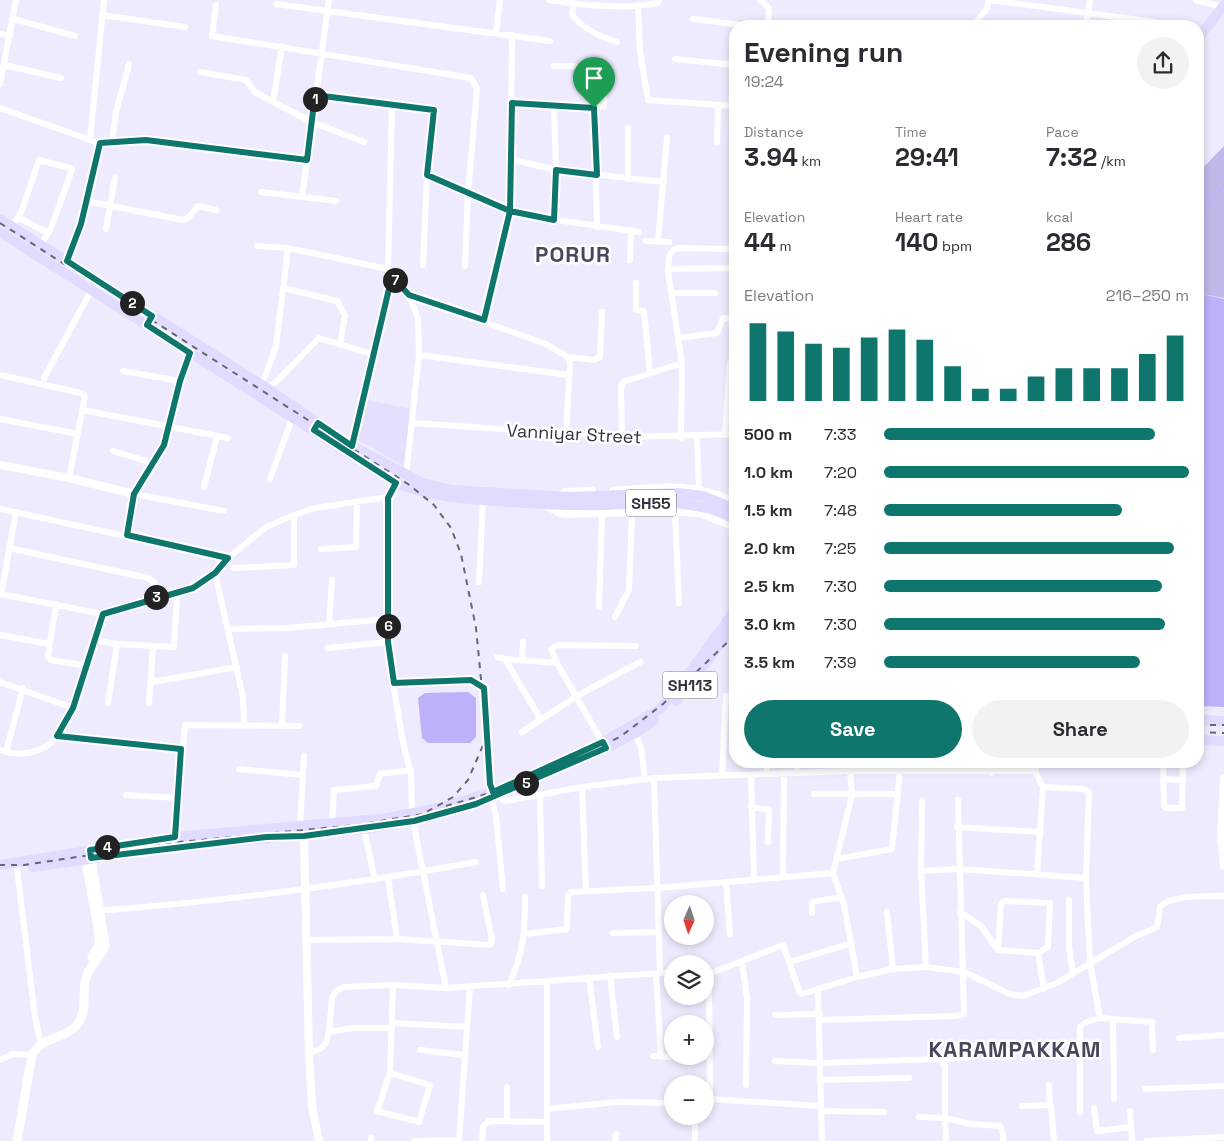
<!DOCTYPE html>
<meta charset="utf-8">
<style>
body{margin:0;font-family:"Space Grotesk",sans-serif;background:#f2f2f3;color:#2b2b33;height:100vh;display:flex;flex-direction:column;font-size:19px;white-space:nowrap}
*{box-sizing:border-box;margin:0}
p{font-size:16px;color:#7c7c81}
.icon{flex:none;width:28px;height:28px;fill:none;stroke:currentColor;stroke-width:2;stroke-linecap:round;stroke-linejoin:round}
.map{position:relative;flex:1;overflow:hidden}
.drawer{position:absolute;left:729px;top:20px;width:475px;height:748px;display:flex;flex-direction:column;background:#fff;border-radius:20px;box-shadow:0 2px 8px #0003}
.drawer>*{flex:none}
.needle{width:32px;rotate:183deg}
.buttons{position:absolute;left:664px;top:895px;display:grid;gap:10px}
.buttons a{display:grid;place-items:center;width:50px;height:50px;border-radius:50%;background:#fff;box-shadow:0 2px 8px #0003;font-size:25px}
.pin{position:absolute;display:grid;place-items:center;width:42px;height:42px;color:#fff;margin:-51px -21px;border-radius:50% 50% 50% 0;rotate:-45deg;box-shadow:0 0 5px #0007}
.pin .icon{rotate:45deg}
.km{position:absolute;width:25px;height:25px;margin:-12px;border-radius:50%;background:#222;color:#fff;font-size:14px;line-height:25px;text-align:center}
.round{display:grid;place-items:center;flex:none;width:52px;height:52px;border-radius:26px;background:#f2f2f3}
.head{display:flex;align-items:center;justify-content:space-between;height:85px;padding:0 15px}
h1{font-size:28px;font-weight:800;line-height:38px}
.figures{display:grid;grid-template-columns:repeat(3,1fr);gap:8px;height:85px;padding:5px 15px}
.figures div{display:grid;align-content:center}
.figures b{font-size:25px;font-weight:800}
.figures small{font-size:14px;font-weight:400}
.figures p{font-size:14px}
.chart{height:140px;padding:10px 15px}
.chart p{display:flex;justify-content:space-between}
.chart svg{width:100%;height:90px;margin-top:5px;stroke:#0f766e;stroke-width:6}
.button{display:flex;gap:10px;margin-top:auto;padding:10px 15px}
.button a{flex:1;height:58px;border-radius:30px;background:#0f766e;color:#fff;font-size:20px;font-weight:800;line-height:58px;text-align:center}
.button a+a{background:#f2f2f3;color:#2b2b33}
ul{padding:0 15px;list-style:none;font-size:16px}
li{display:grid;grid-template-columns:80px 60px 1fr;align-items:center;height:38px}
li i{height:12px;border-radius:6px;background:#0f766e}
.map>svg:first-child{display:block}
.built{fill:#e3dffc}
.green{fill:#c0b8e9}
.water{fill:#beb1fa}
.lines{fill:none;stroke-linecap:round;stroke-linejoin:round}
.stream{stroke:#beb1fa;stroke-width:2}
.minor{stroke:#fff;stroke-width:6}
.tertiary{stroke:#fff;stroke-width:8}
.secondary{stroke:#fff;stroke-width:9}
.primary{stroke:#e1dcff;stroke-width:10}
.rail{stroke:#686674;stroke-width:2;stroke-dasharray:6 6;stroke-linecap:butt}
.route-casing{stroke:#fff;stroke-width:10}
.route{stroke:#0f766e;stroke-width:6}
.labels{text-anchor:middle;stroke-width:5;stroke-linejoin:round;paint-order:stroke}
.shield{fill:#fff;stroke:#717078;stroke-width:1}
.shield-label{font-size:16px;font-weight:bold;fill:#34323e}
.street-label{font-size:18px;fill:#34323e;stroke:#fff}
.district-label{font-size:22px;font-weight:bold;letter-spacing:1px;fill:#49465d;stroke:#fff}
</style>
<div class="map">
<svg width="1224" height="1141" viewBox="0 0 1224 1141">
<rect width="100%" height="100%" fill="#edebfd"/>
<path class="built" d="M368,400L411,409L404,466L358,440Z"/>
<path class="green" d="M1224,146V298L1198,293V173Z"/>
<path class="water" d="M1198,293L1224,299V707L1198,706Z
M468,692L476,698V737L470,743H428L422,738L418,698L425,693Z"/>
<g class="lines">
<path class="stream" d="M1198,217L1224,185"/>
<path class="minor" d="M549,0C581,5 625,10 657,3L659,0
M760,0L769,8L768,26
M989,0L1155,22
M1196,0L1222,7
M276,4L550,41
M574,4L572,14C581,28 601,37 617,42
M216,5L212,36L471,78L477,89L468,193L465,266
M638,5L640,51L648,100L735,106
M102,15L185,27
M14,19L75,36
M693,19L751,26
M973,26L986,10L989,0
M1086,26L1090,0
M496,33L500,0
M0,34L10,36
M675,59L735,65
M4,65L61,78
M200,72L246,80L255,92L273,102L312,122L364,142
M0,84L16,0
M315,95L434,110L427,175L423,265
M273,102L282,46
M512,103L594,108L604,106V67L554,66
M554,106L556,170L554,220
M0,108L99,143L145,141L307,159
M594,108L597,227
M90,140L104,0
M112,142L116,112L129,64
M717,142L718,105
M510,159L556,170L664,182
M427,175L510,211L529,216L639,232
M628,179V128
M261,192L336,201
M302,197L329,0
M86,201L183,220L188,218L198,206L216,210
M19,218L48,233
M12,227L22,210L39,160L70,168L72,170L51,228L41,245
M106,229L115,178
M646,241L669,242
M658,241L667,138
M257,246L288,248L388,269L409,295L418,318L419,355L406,475
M630,260L631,231
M67,261L81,224L99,143
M388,269L392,105
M668,269L729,268L735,264
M636,283V310L644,311L650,373
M283,288L337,301L345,315L340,345
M672,293H715
M409,295L546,344L568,357L570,364L566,435
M484,321L510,211L512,35
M678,338L717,333L723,318L735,319
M419,355L569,375
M568,357L594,360L600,357L602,312
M123,371L180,381
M0,375L81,393L85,396L69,478
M44,378L92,289
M262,385L276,346L288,248
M266,388L277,381L319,338L372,354
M83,410L228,438
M0,419L78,434
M413,423L622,437L735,434
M725,435L730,363L735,357
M622,437L621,388L623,382L682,363
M697,437L699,489
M681,438L682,363L668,271L669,257L673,250L678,248L731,249L735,251
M352,446L392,276
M113,451L153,463
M270,479L293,416
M396,483L388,497V642L390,665L403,742L411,774L412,813
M204,487L217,436
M0,509L228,558
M675,511L679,603
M127,535L134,494L224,511
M9,548L148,578L154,582L156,597
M321,549L356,547L357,502
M234,568L294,565V515
M215,573L243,697L244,724
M479,582L483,500
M0,594L103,614
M1,595L16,512
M56,604L48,657L51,660L87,666
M599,607L602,514
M103,614L193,587L215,573L228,558L266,527L294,515L315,508L388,497
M615,617L629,590L632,513
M329,624L332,580
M228,629L287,628L388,619
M0,635L49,644
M95,640L117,644L174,647L177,593
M328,648L388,642
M497,657L505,659
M522,660L523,642
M0,682L73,708
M152,682L237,667
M394,683L471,680L485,688L490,784L493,792
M108,703L117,644
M149,703L153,646
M541,720L505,659L557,663
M282,726L285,656
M522,732L577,696L640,662
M634,732L641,747L645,779
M57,736L181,749
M604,745L557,663L551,649L558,645L636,646
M0,750C16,755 34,755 48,745C76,723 93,649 103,614
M6,752L23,688
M797,761V773
M991,761V773
M1163,761L1164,806L1166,808H1182L1183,761
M239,769L302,775
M850,771L852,795L833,873L844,905L857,977
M1035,771L1043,787L1084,789L1089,792L1086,878L1090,963L1100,1018L1084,1023L1080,1027V1112
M1035,771L1038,761
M767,773V761
M722,775L726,696
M751,775L754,880
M654,778L660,973H672
M1163,779L1183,780
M582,787L586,891
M814,794H898
M126,795L178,798
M540,795L542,886
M497,796L506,801L582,787L654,778L850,771H1035
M491,798L496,815L503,889
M922,801L921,871L926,967
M751,807L769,810L768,842
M413,821L446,988
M332,824L334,790L376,786L380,774L411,770
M300,826L304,756
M957,827L1041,832
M364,829L375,880
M175,837L185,725L299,726
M837,859L892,849L900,771
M17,869L35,1017L41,1044
M921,871L958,869L1086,878
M1037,875L1043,787
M388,877L397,939
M783,877L784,773
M726,882L730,934
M1069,900V947L1073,973
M96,911C224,901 350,885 476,862
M887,912L893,969
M960,912L981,926L998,950L1001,904L1004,901L1050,903L1048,947L1038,953L1044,989
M812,913V902L842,897
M613,933L659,932
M525,934L567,929L568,895L571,892L657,888L833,873
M306,940L397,939L490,945L492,940L483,895
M998,950L1038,953
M742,961L747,999L746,1085
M790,962L852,943
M656,973L661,1057
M709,974L783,945L800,993L802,994L857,977L893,969L926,967L964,972L1010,994L1023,996L1057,983L1136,936L1157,927L1160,907C1170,895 1208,896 1224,896
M610,975L617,1037
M589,977L598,1047
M547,981V1141
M509,985C524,951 525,933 525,897
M818,991L822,1141
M775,1015L820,1014
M1100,1018L1152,1022L1153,1050
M820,1020L954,1016L964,1014L958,800
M1113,1020L1114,1099
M392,1023L467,1027
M329,1032L352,1028H392
M1179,1038L1224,1035
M420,1050L464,1055
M309,1053L320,1049L326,1043L329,1032L332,998L336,991L344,987L393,985L446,988L660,973
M653,1056L669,1057
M691,1057H709
M940,1059L945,1066V1118L971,1124L1000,1126L1003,1133V1141
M0,1060L13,1054L32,1055
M775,1061L820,1063L968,1058
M390,1073L430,1085L419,1122L377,1111L390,1073L393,985
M820,1080L909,1078
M1049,1085L1050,1105
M1145,1089L1224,1086
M710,1099L820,1106
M705,1101L710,1099V1095L709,974H705
M1022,1106L1046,1105L1051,1107L1054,1141
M1094,1108L1097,1131L1131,1127
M547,1109L618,1102L672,1103
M821,1111L884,1112
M1130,1111L1132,1141
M695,1116V1141
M919,1117L945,1118L946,1141
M507,1120V1087
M371,1141V1138
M415,1141L458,1140
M459,1141L470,987
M482,1141L483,1127L489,1121L547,1122
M615,1141L616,1134
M1146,1141L1224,1137"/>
<path class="tertiary" d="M0,465L69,478L134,494L164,445L180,381L190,353
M613,491C659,487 692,482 735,502
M559,496L565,492L592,491
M545,505L560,513L567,514L675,511L700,513L735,527
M1224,778L1221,838L1224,866
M304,836L309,1053L312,1106L319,1141"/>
<path class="secondary" d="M87,868L99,933V945L92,957
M17,1141L32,1055C41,1037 64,1039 76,1026C89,1011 81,994 86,978C89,965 102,957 105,945L90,852"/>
<path class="primary" d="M1198,39L1224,5
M0,219L262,385L352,446L423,483L451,490L570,497L678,493L703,496L735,509
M0,232L396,483C433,498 469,499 508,502C540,504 572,506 604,505C648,503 694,497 735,519
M676,701L735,625
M1198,720L1224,721
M1198,740L1224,741
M604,749L635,733L654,720
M0,865L175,837L388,818L439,808L493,792L603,742L660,709L685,679L735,610
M33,867L174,847L364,829L413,821L437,815"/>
<path class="rail" d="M0,223L408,484L434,505L451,528L461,554L476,628L485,720L484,743L468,780L453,797L423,814L356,825L169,843L24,865H0
M1198,725H1224
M1198,732L1224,733
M446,806L510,787L620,737L663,704L735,635"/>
</g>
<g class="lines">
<defs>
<path id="route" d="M594,108L512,103L510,211L427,175L434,110L315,95L307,160L146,140L100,143L81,224L67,261L152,316L147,325L190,353L180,381L164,445L134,494L127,535L228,558L215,573L193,588L103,614L73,708L57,736L181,749L175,837L90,850L91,858L266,837L304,836L414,821L476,804L606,748L603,742L493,792L490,784L484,688L471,680L394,683L388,642V498L396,483L314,430L318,423L352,446L392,276L409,295L484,320L510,211L554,220L556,170L597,175L594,108"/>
</defs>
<use href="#route" class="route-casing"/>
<use href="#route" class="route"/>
</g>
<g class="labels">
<g class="shield">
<rect x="626" y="489.5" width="50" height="27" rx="4"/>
<rect x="662.5" y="671.5" width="55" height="27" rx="4"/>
</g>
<g class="shield-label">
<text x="651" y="509">SH55</text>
<text x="690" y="691">SH113</text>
</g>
<g class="street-label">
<text transform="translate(574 434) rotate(3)" y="6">Vanniyar Street</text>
</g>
<g class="district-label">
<text x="573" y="262">PORUR</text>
<text x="1015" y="1057">KARAMPAKKAM</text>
</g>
</g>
</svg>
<div class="buttons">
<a><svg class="needle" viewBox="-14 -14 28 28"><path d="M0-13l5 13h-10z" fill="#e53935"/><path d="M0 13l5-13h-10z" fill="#7c7c81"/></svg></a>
<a><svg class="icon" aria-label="layers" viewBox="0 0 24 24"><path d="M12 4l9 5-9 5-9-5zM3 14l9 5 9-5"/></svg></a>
<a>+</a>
<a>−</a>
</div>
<div class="pin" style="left:594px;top:108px;background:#1e9e55"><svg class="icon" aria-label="arrive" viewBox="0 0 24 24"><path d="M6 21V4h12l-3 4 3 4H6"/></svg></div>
<b class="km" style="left:315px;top:99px">1</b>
<b class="km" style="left:132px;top:303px">2</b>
<b class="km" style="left:156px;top:597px">3</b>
<b class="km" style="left:107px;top:847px">4</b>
<b class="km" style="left:526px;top:783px">5</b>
<b class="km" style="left:388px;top:626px">6</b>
<b class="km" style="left:395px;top:280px">7</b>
<section class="drawer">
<div class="head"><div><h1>Evening run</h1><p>19:24</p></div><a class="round"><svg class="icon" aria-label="share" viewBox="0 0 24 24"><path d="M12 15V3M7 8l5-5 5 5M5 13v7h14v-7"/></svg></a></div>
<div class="figures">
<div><p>Distance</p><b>3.94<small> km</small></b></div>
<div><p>Time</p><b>29:41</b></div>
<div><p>Pace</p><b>7:32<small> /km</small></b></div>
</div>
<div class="figures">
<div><p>Elevation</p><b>44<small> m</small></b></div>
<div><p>Heart rate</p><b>140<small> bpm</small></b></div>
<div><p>kcal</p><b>286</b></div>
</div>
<div class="chart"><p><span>Elevation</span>216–250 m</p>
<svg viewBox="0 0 160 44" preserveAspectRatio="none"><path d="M5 44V6M15 44V10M25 44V16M35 44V18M45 44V13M55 44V9M65 44V14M75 44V27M85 44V38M95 44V38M105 44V32M115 44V28M125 44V28M135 44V28M145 44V21M155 44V12"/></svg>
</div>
<ul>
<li><b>500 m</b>7:33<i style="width:89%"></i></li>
<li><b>1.0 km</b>7:20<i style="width:100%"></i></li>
<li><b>1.5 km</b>7:48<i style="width:78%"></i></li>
<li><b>2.0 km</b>7:25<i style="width:95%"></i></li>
<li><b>2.5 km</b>7:30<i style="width:91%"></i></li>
<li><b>3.0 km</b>7:30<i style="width:92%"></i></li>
<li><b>3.5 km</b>7:39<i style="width:84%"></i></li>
</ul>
<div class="button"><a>Save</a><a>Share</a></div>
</section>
</div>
